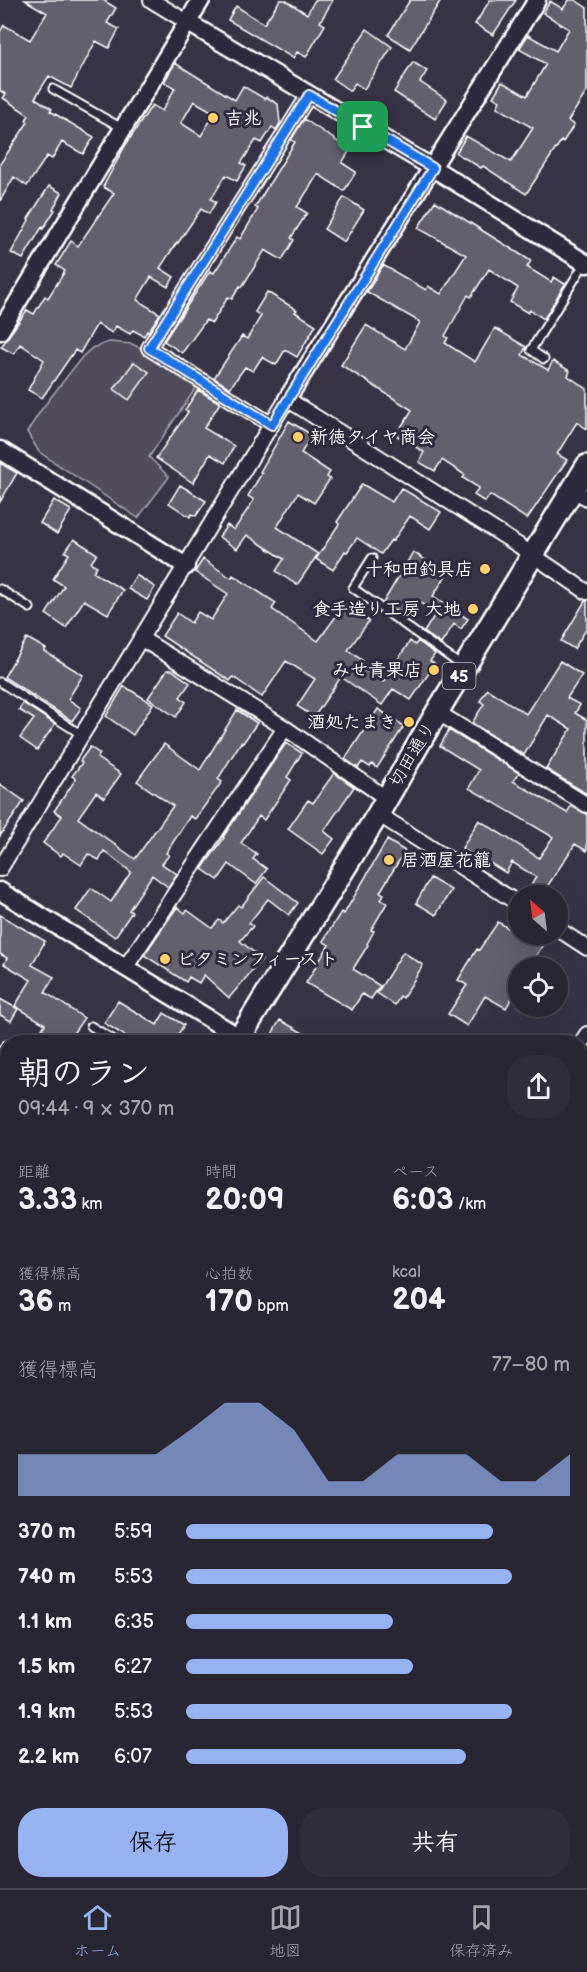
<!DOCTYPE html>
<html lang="ja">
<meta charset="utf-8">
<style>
body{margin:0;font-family:"Balsamiq Sans","Klee One",sans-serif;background:#312e3c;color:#f1f3f6;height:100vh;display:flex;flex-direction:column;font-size:22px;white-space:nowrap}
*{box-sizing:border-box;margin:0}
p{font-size:20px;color:#a5a5ac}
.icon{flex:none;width:33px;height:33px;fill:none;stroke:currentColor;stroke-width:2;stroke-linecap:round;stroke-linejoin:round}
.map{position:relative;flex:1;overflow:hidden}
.sheet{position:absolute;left:0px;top:1035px;width:588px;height:854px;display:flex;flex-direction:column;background:#292634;border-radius:24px 24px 0 0;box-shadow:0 6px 24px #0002,0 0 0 2px #45434f}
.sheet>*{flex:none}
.needle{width:39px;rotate:332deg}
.buttons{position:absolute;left:508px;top:885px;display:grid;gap:12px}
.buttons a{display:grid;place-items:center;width:60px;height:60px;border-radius:50%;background:#292634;box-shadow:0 6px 24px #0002,0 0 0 2px #45434f;font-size:30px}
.pin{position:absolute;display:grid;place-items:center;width:51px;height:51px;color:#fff;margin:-26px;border-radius:12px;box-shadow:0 3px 9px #0006}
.round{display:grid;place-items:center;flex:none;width:63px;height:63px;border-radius:24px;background:#312e3c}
.overview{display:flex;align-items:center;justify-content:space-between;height:102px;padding:0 18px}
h1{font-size:33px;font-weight:700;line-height:45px}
.metrics{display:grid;grid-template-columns:repeat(3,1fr);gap:9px;height:102px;padding:6px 18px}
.metrics div{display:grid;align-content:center}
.metrics b{font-size:30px;font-weight:700}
.metrics small{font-size:16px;font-weight:400}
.metrics p{font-size:16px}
.chart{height:168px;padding:12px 18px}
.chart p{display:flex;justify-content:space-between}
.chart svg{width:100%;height:108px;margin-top:6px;fill:#95b2f1;opacity:.7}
.button{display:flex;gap:12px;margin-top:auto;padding:12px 18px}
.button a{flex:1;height:69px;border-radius:24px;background:#95b2f1;color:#111;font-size:24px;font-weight:700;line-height:69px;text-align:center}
.button a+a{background:#312e3c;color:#f1f3f6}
ul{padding:0 18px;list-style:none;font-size:20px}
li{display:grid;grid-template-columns:96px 72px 1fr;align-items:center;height:45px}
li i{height:15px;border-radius:8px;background:#95b2f1}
.dock{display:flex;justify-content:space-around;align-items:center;height:84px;border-top:2px solid #45434f;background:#292634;font-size:16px;color:#a5a5ac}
.dock a{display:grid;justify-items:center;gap:3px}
.dock .selected{color:#95b2f1}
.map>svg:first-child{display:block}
.green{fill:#514c5c;stroke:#a8a6ae;stroke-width:1.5}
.building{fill:#635f6d;stroke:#fff;stroke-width:1.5;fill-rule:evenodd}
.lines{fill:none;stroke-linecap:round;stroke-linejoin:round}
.service-casing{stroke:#fff;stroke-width:11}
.minor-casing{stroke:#fff;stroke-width:18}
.tertiary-casing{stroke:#fff;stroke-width:21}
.primary-casing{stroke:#fff;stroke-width:26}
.service{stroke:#2f2a3d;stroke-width:7}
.minor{stroke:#2f2a3d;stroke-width:14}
.tertiary{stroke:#2f2a3d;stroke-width:16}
.primary{stroke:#2f2a3d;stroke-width:21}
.route-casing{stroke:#fff;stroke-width:12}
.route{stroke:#1a73e8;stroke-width:8}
.poi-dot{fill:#ffd166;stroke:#2f2a3d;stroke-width:2}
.labels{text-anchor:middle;stroke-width:6;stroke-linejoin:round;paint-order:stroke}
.shield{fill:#2f2a3d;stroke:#c1bfc5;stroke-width:1.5}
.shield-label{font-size:16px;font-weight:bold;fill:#fff}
.poi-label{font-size:18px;font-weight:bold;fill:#fff;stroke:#2f2a3d;text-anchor:start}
.street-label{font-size:18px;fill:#fff;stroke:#2f2a3d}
</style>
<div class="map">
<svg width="587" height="1888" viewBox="0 0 587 1888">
<rect width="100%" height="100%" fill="#373345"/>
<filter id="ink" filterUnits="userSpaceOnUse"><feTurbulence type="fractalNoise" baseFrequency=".0167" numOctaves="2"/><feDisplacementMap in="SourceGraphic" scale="12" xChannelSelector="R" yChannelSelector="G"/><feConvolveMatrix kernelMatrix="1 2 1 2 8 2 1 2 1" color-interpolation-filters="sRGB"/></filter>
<g filter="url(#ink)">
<path class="green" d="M109,342L132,344L153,354L198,385L149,457L169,477L138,518L39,452L27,432L41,410L82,357L92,348Z
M581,1625L587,1629V1673L581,1669Z"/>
<path class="building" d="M25,0H103L116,8L107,23L119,29L109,48L96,41L71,88L49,76L35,98L52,109L50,111L94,137L83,154L62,142L52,159L47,156L27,186L14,177L0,201V164L28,122L26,120L29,115L3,98L6,94L0,91V32L4,25L30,40L47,13Z
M280,0H285L307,14L315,0H333L320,22L325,25L306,57L297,52L293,58L228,20L236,6L264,24Z
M410,0H441L410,49L388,35Z
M490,0H516L493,35L475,24Z
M569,0H575L587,8V91L568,121L574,125L563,142L561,141L526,194L483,166L481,168L456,153L466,136L511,162L533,128L497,107L500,101L493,97L502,82L527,96L546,64L519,49L528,35L556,51L569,29L543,13L550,1L563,9Z
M367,29L392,47L364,89L355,83L350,91L333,79Z
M413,62L427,71L420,82L447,100L435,119L394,92Z
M175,63L235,100L243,86L265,99L266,97L278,104L280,123L276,130L272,127L262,143L256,140L241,163L246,166L237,181L226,175L211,199L216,202L209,214L201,209L178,243L177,242L160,268L174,277L168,287L151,277L137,300L160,314L148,332L147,331L144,336L133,330L130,334L116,326L112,333L97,324L80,353L75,350L42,398L28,390L44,360L20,344L14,354L1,347L27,310L34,314L45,296L48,298L65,271L56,265L71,241L78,246L114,193L103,187L125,146L152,105L162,111L175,88L164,82ZM194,101L215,113L201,136L181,123Z
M304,119L350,150L342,163L356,172L344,191L318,174L297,207L307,213L291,238L294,240L282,260L265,250L242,287L240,286L232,299L228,297L212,323L206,320L182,353L164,341L210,271L214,273L237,237L240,239L258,209L255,207L295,142L291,140Z
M49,186L62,193L53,209L55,210L43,229L42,227L23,259L11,253L29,220L28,219Z
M344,197L364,210L344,242L324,229Z
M435,201L531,261L527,267L551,282L554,277L565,284L544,319L530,310L528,313L510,302L518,288L489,269L471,297L468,295L445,336L448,338L445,343L475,362L495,328L526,347L522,355L548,370L553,361L570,371L568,376L587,389V429L577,422L557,454L567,460L527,519L490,495L485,502L474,495L479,488L463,478L465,475L442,460L435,471L419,462L424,452L396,435L412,410L341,365L366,325L405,349L420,322L367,292L383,265L426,290L428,286L441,294L466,255L418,228Z
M267,292L297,310L295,312L316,325L297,357L285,350L276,365L262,357L253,371L245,367L230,388L214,378L242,336L247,339L261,316L255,312Z
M134,362L149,372L129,400L114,389Z
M198,390L220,403L204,428L234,446L225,463L210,454L193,483L156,458L188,412L185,410Z
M289,421L312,435L301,453L330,472L327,477L330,479L314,503L298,493L277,527L318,554L297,585L276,571L284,559L247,535L237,549L219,537L227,525L234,530L254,500L248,496L262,473L260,472Z
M0,463L17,473L0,502Z
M362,484L392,502L401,488L441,512L430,529L410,516L393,541L391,540L381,554L357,538L347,552L345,551L333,570L316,559L339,524L337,522Z
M180,485L206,501L196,516L192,514L190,517L169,503Z
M54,500L71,510L57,534L40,523Z
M74,539L97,554L91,563L97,566L93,572L123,590L108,614L84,600L66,628L46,614L64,586L53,579L69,554L65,552Z
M413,552L447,574L433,596L468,619L461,629L454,624L441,644L424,632L436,613L416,600L405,617L383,603Z
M203,559L231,578L233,575L276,603L272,609L318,641L345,604L369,621L348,650L363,661L359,666L383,682L410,641L415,645L418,641L435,654L430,661L435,664L411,700L393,689L382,705L341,677L314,717L297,706L315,679L286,661L262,697L233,677L230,681L162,636L177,613L191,623L198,612L211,620L228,594L195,572Z
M136,575L155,587L147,600L128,589Z
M585,601H587V628L574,649L561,641Z
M27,638L46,649L44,651L83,675L68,699L81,708L72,721L4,677Z
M560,661L582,675L567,698L580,705L575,713L587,720V794L546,769L571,729L548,715L524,755L472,723L484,704L480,701L487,689L526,714Z
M167,670H172L190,683L180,697L186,702L176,717L148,698Z
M124,686L153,704L133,735L106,716Z
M23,703L55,724L37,750L20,738L34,719L19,710Z
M378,709L404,726L377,768L372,764L370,767L362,762L358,768L345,759Z
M237,710L257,723L243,743L241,742L218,779L222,782L195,819L190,816L166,853L169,855L162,864L177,874L168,887L152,875L129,910L132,912L115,937L76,910L91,888L111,902L131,872L104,851L99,860L88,854L81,865L63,853L61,856L43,843L62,816L54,811L76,779L72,776L82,763L80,761L90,747L100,754L97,758L121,774L104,798L96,792L78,818L135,859L173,806L137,781L164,744L200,770Z
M449,730L519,773L513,781L567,813L571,806L587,814V851L575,844L541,896H525L536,877L512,862L506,873L482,858L480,860L462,848L479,820L539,858L553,837L469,788L479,770L440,746Z
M286,743L302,753L287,777L291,780L264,820L259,816L241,843L257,854L253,859L267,869L256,884L229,864L218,880L202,869L224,838L223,837Z
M334,773L354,787L324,831L334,839L323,854L288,829L308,800L313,803Z
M0,784L24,801L0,836Z
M387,840L405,851L380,892L384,894L381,900L387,903L371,930L374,931L367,944L368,945L353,969L380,986L371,999L362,994L352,1010L306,983L329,945L323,941L341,912L344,914Z
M264,877L298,903L289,915L268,899L249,923L253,926L240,941L262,959L229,998L204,975L199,983L189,977L186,982L144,955L177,907L185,913L187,910L212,928L219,920L223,923L238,905L241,907Z
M430,878L451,890L436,915L416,903Z
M0,915L45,941L32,965L54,977L45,992L84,1018L67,1042H62L42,1029L45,1024L15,1006L31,980L4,964L7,958L0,954Z
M498,922L518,934H530L544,943L529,968H519V986L506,1008L485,996L467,1026L448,1014L467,985L458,980L477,949L479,950Z
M403,952L423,965L403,998L400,996L395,1005L377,993Z
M0,999L18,1009L11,1021L0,1015Z
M118,1001L157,1025L164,1013L184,1025L173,1042H135L104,1023Z
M280,1020L319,1042H282L271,1036Z"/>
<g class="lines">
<defs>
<path id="service" d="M53,89L122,128
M544,359L531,350L584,264
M372,558L353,588L462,666
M0,589L30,608
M0,682L82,735
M91,1026L117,1042
M580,1224L587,1213
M580,1450L587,1454
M0,1625L8,1635
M0,1651L8,1639"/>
<path id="minor" d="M151,0L187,22
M272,425L149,348L309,95
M573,490L587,498
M142,639L285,728L386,798
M437,712L587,805
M378,814L519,904
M0,869L287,399L518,545L587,592
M558,929L587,948
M125,968L285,728
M580,1045L587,1034
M0,1060L8,1048
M0,1504L8,1508
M580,1557L587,1547
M458,1881L470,1888
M67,1888L72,1881
M383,1888L387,1881"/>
<path id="tertiary" d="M187,22L433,168L587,264
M0,331L201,0
M287,399L537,0
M0,450L186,566
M0,891L247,1042
M580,1242L587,1246
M0,1247L8,1252
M580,1604L587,1608"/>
<path id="primary" d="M237,1042L378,814L437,712L587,466
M0,1428L8,1416"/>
</defs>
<use href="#service" class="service-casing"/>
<use href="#minor" class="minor-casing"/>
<use href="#tertiary" class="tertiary-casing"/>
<use href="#primary" class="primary-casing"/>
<use href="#service" class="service"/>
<use href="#minor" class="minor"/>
<use href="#tertiary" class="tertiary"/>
<use href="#primary" class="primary"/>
</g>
</g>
<g class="lines" filter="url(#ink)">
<defs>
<path id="route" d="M309,95L433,168L272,425L149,348Z"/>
</defs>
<use href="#route" class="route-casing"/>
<use href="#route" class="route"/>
</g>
<g class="poi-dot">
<circle cx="213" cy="118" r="6"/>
<circle cx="298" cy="437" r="6"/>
<circle cx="485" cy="569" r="6"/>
<circle cx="473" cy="609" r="6"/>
<circle cx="434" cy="670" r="6"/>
<circle cx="409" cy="722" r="6"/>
<circle cx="389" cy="860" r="6"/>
<circle cx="165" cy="959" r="6"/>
</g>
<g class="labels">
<rect class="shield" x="442.5" y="663" width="33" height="26" rx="4.5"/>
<g class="shield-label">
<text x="459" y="682">45</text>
</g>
<g class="poi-label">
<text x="225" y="124">吉兆</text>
<text x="310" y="443">新徳タイヤ商会</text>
<text x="473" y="575" text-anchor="end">十和田釣具店</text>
<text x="461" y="615" text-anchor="end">食手造り工房 大地</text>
<text x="422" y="676" text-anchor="end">みせ青果店</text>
<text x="397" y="728" text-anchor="end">酒処たまき</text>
<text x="401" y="866">居酒屋花籠</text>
<text x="177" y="965">ビタミンフィースト</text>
</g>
<g class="street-label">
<text transform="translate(412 754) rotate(-59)" y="6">切田通り</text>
</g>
</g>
</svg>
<div class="buttons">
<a><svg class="needle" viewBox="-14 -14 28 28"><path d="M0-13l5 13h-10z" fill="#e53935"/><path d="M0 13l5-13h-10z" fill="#a5a5ac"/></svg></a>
<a><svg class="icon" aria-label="locate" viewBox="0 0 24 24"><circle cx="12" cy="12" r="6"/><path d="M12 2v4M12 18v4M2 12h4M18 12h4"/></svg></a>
</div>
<div class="pin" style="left:363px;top:127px;background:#1e9e55"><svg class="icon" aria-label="arrive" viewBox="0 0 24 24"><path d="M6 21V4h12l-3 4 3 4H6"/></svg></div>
<section class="sheet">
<div class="overview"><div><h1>朝のラン</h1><p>09:44 · 9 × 370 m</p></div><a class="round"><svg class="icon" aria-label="share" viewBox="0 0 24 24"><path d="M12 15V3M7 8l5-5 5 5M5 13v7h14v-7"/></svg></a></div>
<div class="metrics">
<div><p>距離</p><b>3.33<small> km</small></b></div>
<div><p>時間</p><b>20:09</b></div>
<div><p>ペース</p><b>6:03<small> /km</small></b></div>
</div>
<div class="metrics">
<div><p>獲得標高</p><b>36<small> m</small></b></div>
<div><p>心拍数</p><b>170<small> bpm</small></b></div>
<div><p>kcal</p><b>204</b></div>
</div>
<div class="chart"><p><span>獲得標高</span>77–80 m</p>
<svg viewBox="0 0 160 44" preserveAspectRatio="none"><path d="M0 44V27L10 27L20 27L30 27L40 27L50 17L60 6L70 6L80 17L90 38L100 38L110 27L120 27L130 27L140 38L150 38L160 27V44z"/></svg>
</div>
<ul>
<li><b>370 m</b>5:59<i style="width:80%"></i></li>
<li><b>740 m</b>5:53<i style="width:85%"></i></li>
<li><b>1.1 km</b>6:35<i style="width:54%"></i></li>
<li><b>1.5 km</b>6:27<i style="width:59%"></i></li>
<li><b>1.9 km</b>5:53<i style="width:85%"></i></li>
<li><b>2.2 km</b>6:07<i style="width:73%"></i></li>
</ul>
<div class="button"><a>保存</a><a>共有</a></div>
</section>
</div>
<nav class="dock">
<a class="selected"><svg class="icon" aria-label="home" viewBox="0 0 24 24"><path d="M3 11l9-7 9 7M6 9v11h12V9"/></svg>ホーム</a>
<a><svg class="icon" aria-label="map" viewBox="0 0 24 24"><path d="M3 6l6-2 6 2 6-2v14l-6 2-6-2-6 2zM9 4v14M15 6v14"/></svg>地図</a>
<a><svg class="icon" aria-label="saved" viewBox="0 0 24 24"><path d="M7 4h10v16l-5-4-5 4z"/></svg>保存済み</a>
</nav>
